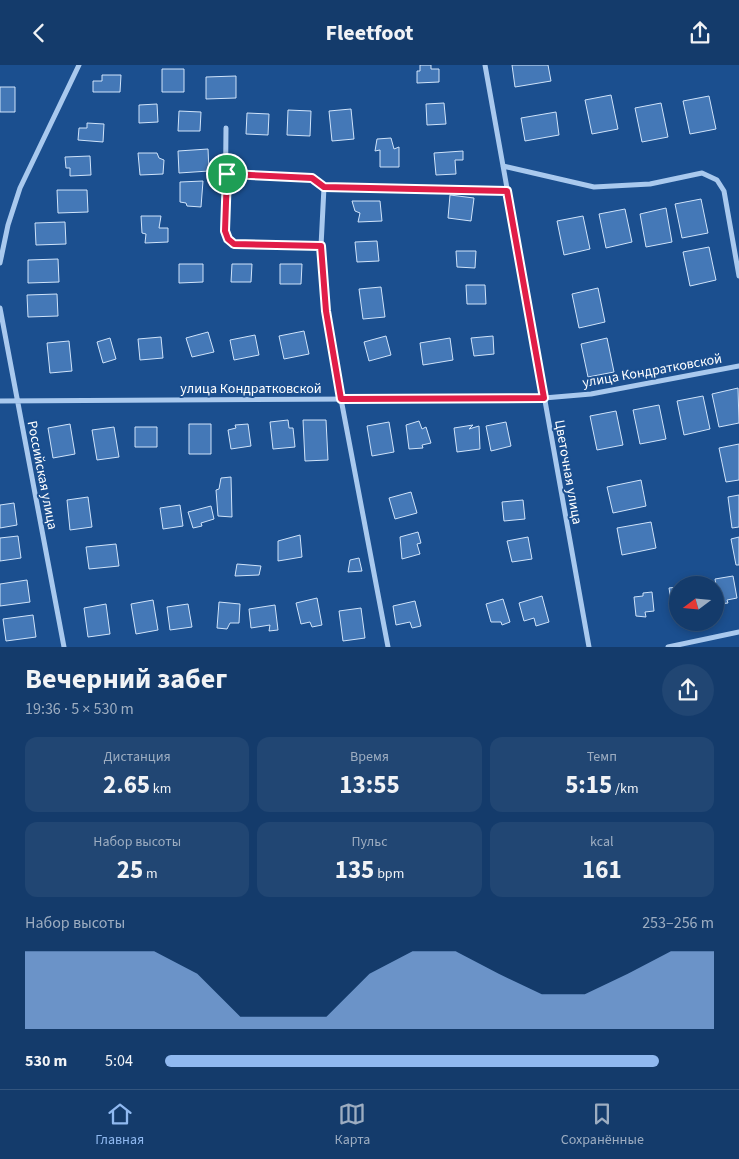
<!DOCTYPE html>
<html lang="ru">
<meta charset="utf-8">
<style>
body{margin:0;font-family:"Source Sans 3",sans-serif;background:#214673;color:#f1f3f6;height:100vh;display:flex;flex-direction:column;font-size:19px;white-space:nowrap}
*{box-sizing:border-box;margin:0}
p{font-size:16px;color:#9dadc1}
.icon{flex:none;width:28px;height:28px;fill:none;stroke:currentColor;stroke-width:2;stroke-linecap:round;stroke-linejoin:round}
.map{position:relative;height:582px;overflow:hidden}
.sheet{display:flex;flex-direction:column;background:#143b6b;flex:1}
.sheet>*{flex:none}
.needle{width:32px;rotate:254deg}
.tools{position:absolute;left:669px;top:511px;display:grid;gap:10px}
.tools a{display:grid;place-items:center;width:55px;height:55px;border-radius:50%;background:#143b6b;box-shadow:0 2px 8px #0003,0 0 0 1px #33557e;font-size:25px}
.pin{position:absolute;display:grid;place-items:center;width:42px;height:42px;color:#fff;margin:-21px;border:2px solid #fff;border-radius:50%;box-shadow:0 1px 5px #0007}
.round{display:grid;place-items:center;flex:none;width:52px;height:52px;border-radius:26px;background:#214673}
.head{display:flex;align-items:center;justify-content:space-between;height:85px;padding:0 25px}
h1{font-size:28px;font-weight:700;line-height:38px}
.figures{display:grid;grid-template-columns:repeat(3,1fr);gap:8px;height:85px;padding:5px 25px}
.figures div{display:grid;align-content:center;border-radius:12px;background:#214673;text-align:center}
.figures b{font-size:25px;font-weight:700}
.figures small{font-size:14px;font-weight:400}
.figures p{font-size:14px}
.chart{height:140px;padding:10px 25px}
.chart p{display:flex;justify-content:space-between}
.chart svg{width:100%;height:90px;margin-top:5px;fill:#90b9f0;opacity:.7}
ul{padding:0 25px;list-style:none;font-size:16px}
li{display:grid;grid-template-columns:80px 60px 1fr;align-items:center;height:38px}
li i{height:12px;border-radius:6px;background:#90b9f0}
header{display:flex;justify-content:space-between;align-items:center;height:65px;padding:0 25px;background:#143b6b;font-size:22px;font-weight:700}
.tabs{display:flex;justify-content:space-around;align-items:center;height:70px;border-top:1px solid #33557e;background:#143b6b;font-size:14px;color:#9dadc1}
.tabs a{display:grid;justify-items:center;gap:2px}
.tabs .active{color:#90b9f0}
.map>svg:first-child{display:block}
.building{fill:#4478b7;stroke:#cfe3fa}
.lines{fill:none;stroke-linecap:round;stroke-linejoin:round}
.minor{stroke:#a9c9ee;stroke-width:5}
.route-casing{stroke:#fff;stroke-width:10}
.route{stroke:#e11d48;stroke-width:6}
.labels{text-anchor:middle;stroke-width:4;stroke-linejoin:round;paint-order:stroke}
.street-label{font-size:14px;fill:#fff;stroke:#1b4f8f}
</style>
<header><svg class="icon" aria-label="back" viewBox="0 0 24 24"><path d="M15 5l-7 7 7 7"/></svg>Fleetfoot<svg class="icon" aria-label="share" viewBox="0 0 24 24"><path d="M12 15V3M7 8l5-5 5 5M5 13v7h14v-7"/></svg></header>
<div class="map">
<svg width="739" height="582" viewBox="0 0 739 582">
<rect width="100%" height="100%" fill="#1b4f8f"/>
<path class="building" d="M420,0H431V4H439V17L417,18V6H420Z
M512,0H548L551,16L515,22Z
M162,4H184V27H162Z
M102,10H121L120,27H93V16H102Z
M236,11V33L206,34V12Z
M0,22H15V47H0Z
M611,30L618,64L592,69L585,35Z
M709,31L716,64L690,69L683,36Z
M444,38L446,59L427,60L426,39Z
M661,38L668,72L642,77L635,43Z
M157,39L158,57L139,58V40Z
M351,44L354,74L332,76L329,46Z
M288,45L311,46L310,71L287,70Z
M179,46L201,47L200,66H178Z
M556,47L559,70L525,76L521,53Z
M247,48L269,49L268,70L246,69Z
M87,58L104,59L103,77L78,75L79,63H87Z
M391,73L394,84L399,82V102H380V85L375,86L377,74Z
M208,84L209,106L179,108L178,86Z
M463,86V95H455L456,109L436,110L434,88Z
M138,88H157L159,93L164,95L163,109L140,110Z
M90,91L91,110L70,111V103H66L65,92Z
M203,116L201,142L187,141L186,138L180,137V117Z
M57,125H87L88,147L58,148Z
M450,130L474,133L471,156L448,153Z
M701,134L708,168L682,173L675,139Z
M352,136H380L382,156L358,157L360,148L355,146Z
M666,143L672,177L646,182L640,149Z
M625,144L632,177L606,183L599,149Z
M141,151H161L159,163H168V177L145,178L146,169L142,168Z
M583,151L590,184L564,190L557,156Z
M65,157L66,179L36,180L35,158Z
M377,176L379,196L357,197L355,177Z
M709,182L716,215L690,221L683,187Z
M456,186H476L475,203L457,202Z
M58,194L59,217L28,218V195Z
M179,199H203V217L179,218Z
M232,199H252L251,217H231Z
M280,199H302L301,219H280Z
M466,220H485L486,239H467Z
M381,222L385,252L363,254L359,224Z
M598,223L605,257L579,263L572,229Z
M57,229L58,251L28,252L27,230Z
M304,266L309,289L284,294L279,271Z
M208,267L214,287L192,292L186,273Z
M255,270L259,290L234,295L230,275Z
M386,271L391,290L369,296L364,277Z
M493,271L494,289L474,291L471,273Z
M161,272L163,293L140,295L138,274Z
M110,273L116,294L103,298L97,277Z
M450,273L453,295L423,300L420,278Z
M607,273L614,307L588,312L581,279Z
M69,276L72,306L50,308L47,278Z
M738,323L739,358L719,362L712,329Z
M703,331L710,364L684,370L677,336Z
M659,340L666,374L640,379L633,345Z
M616,346L623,380L597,385L590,351Z
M288,355L289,363H293L295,382L273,384L270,357Z
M303,355H326L328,395L305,396Z
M419,356L422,364L426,362L431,378L422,380L423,383L409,384L406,360Z
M389,357L394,387L372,391L367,361Z
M506,357L511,381L491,386L486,361Z
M70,359L75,389L53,393L48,363Z
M189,359H211V389H189Z
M248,359L251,381L231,384L228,365L236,363L235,360Z
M473,360L469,364L479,361L480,384L457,387L454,363Z
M114,362L119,392L97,395L92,365Z
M135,362H157V382H135Z
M739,379V415L726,417L719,383Z
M231,412L232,452L218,451L216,425L219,424L221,413Z
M641,415L646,441L613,448L607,422Z
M411,427L417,448L395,454L389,433Z
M739,430V462L732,463L728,432Z
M88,432L92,462L70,465L67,435Z
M523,435L525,454L504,456L502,437Z
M14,438L17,460L0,463V440Z
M180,440L183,461L163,464L160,443Z
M211,441L214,454L201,458L202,461L193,463L188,447Z
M651,457L656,483L622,490L617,463Z
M418,467L421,478L417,479L420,489L402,494L400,472Z
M300,470L302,492L278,496V476Z
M18,471L21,493L0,496V473Z
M528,472L532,494L512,497L507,476Z
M739,472V500H736L731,474Z
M116,479L119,501L89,504L86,482Z
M359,493L362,506L348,507L350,495Z
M237,499L261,501L259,510L235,511Z
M733,511L737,533L727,535L728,538L719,539L715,514Z
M27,515L30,537L0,541V519Z
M678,522V547L673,548L669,523Z
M652,527L654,546L645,547L646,552L636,551L634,532L643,531V528Z
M542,531L549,557L536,561L534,553L524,556L519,538Z
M317,533L322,560L312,562L310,557L301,559L296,538Z
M503,534L510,557L502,560L501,557H491L486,539Z
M153,535L158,565L136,569L131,539Z
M415,536L421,561L412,563L410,557L396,560L393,541Z
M219,537L240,539L239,558H230L227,564L217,563Z
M106,539L110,569L88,572L84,543Z
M188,539L192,562L170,565L167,542Z
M275,540L278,565L269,566L270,560L251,563L249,544Z
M361,543L365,573L343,576L339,546Z
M33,550L36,572L6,576L3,554Z"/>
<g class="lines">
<path class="minor" d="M485,0L589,582
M226,63L225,166L228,174L234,179L321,181
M503,101L594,122L650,119L702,108L717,115L724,126L739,211
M227,109L312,113L324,122L507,126
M324,122L321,181L326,246L341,334L388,582
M0,198L8,160L20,123L79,0
M0,243L64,582
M0,336L544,333L591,329L739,301
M668,582L739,567"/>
</g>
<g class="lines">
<defs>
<path id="route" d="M227,109L312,113L324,122L507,126L544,333L341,334L326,246L321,181L234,179L228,174L225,166Z"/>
</defs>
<use href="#route" class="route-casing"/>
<use href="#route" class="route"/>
</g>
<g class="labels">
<g class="street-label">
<text transform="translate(652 305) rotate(-10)" y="5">улица Кондратковской</text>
<text x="251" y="328">улица Кондратковской</text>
<text transform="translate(569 407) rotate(80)" y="5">Цветочная улица</text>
<text transform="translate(43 410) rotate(79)" y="5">Российская улица</text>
</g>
</g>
</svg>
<div class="tools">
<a><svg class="needle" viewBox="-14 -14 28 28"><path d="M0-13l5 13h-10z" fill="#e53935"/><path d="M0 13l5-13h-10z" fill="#9dadc1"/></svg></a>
</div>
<div class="pin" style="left:227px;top:109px;background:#1e9e55"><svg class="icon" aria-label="arrive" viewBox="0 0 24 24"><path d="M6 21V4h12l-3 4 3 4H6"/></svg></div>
</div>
<section class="sheet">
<div class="head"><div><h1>Вечерний забег</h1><p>19:36 · 5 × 530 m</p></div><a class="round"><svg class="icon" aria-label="share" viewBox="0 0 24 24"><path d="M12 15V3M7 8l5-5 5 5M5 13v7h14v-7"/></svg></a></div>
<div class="figures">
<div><p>Дистанция</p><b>2.65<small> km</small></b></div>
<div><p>Время</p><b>13:55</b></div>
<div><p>Темп</p><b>5:15<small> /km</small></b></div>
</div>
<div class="figures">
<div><p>Набор высоты</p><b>25<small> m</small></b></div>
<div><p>Пульс</p><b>135<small> bpm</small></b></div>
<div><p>kcal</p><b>161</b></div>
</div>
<div class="chart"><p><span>Набор высоты</span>253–256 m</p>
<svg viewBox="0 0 160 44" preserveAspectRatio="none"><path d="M0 44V6L10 6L20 6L30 6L40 17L50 38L60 38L70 38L80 17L90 6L100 6L110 17L120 27L130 27L140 17L150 6L160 6V44z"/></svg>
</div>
<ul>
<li><b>530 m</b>5:04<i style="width:90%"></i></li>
</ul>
</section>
<nav class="tabs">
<a class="active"><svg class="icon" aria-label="home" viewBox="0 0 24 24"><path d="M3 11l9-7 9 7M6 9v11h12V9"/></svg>Главная</a>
<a><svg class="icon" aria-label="map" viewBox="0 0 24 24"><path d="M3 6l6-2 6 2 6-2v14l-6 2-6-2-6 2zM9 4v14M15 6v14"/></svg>Карта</a>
<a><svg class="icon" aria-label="saved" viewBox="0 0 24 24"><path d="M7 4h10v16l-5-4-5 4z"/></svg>Сохранённые</a>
</nav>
